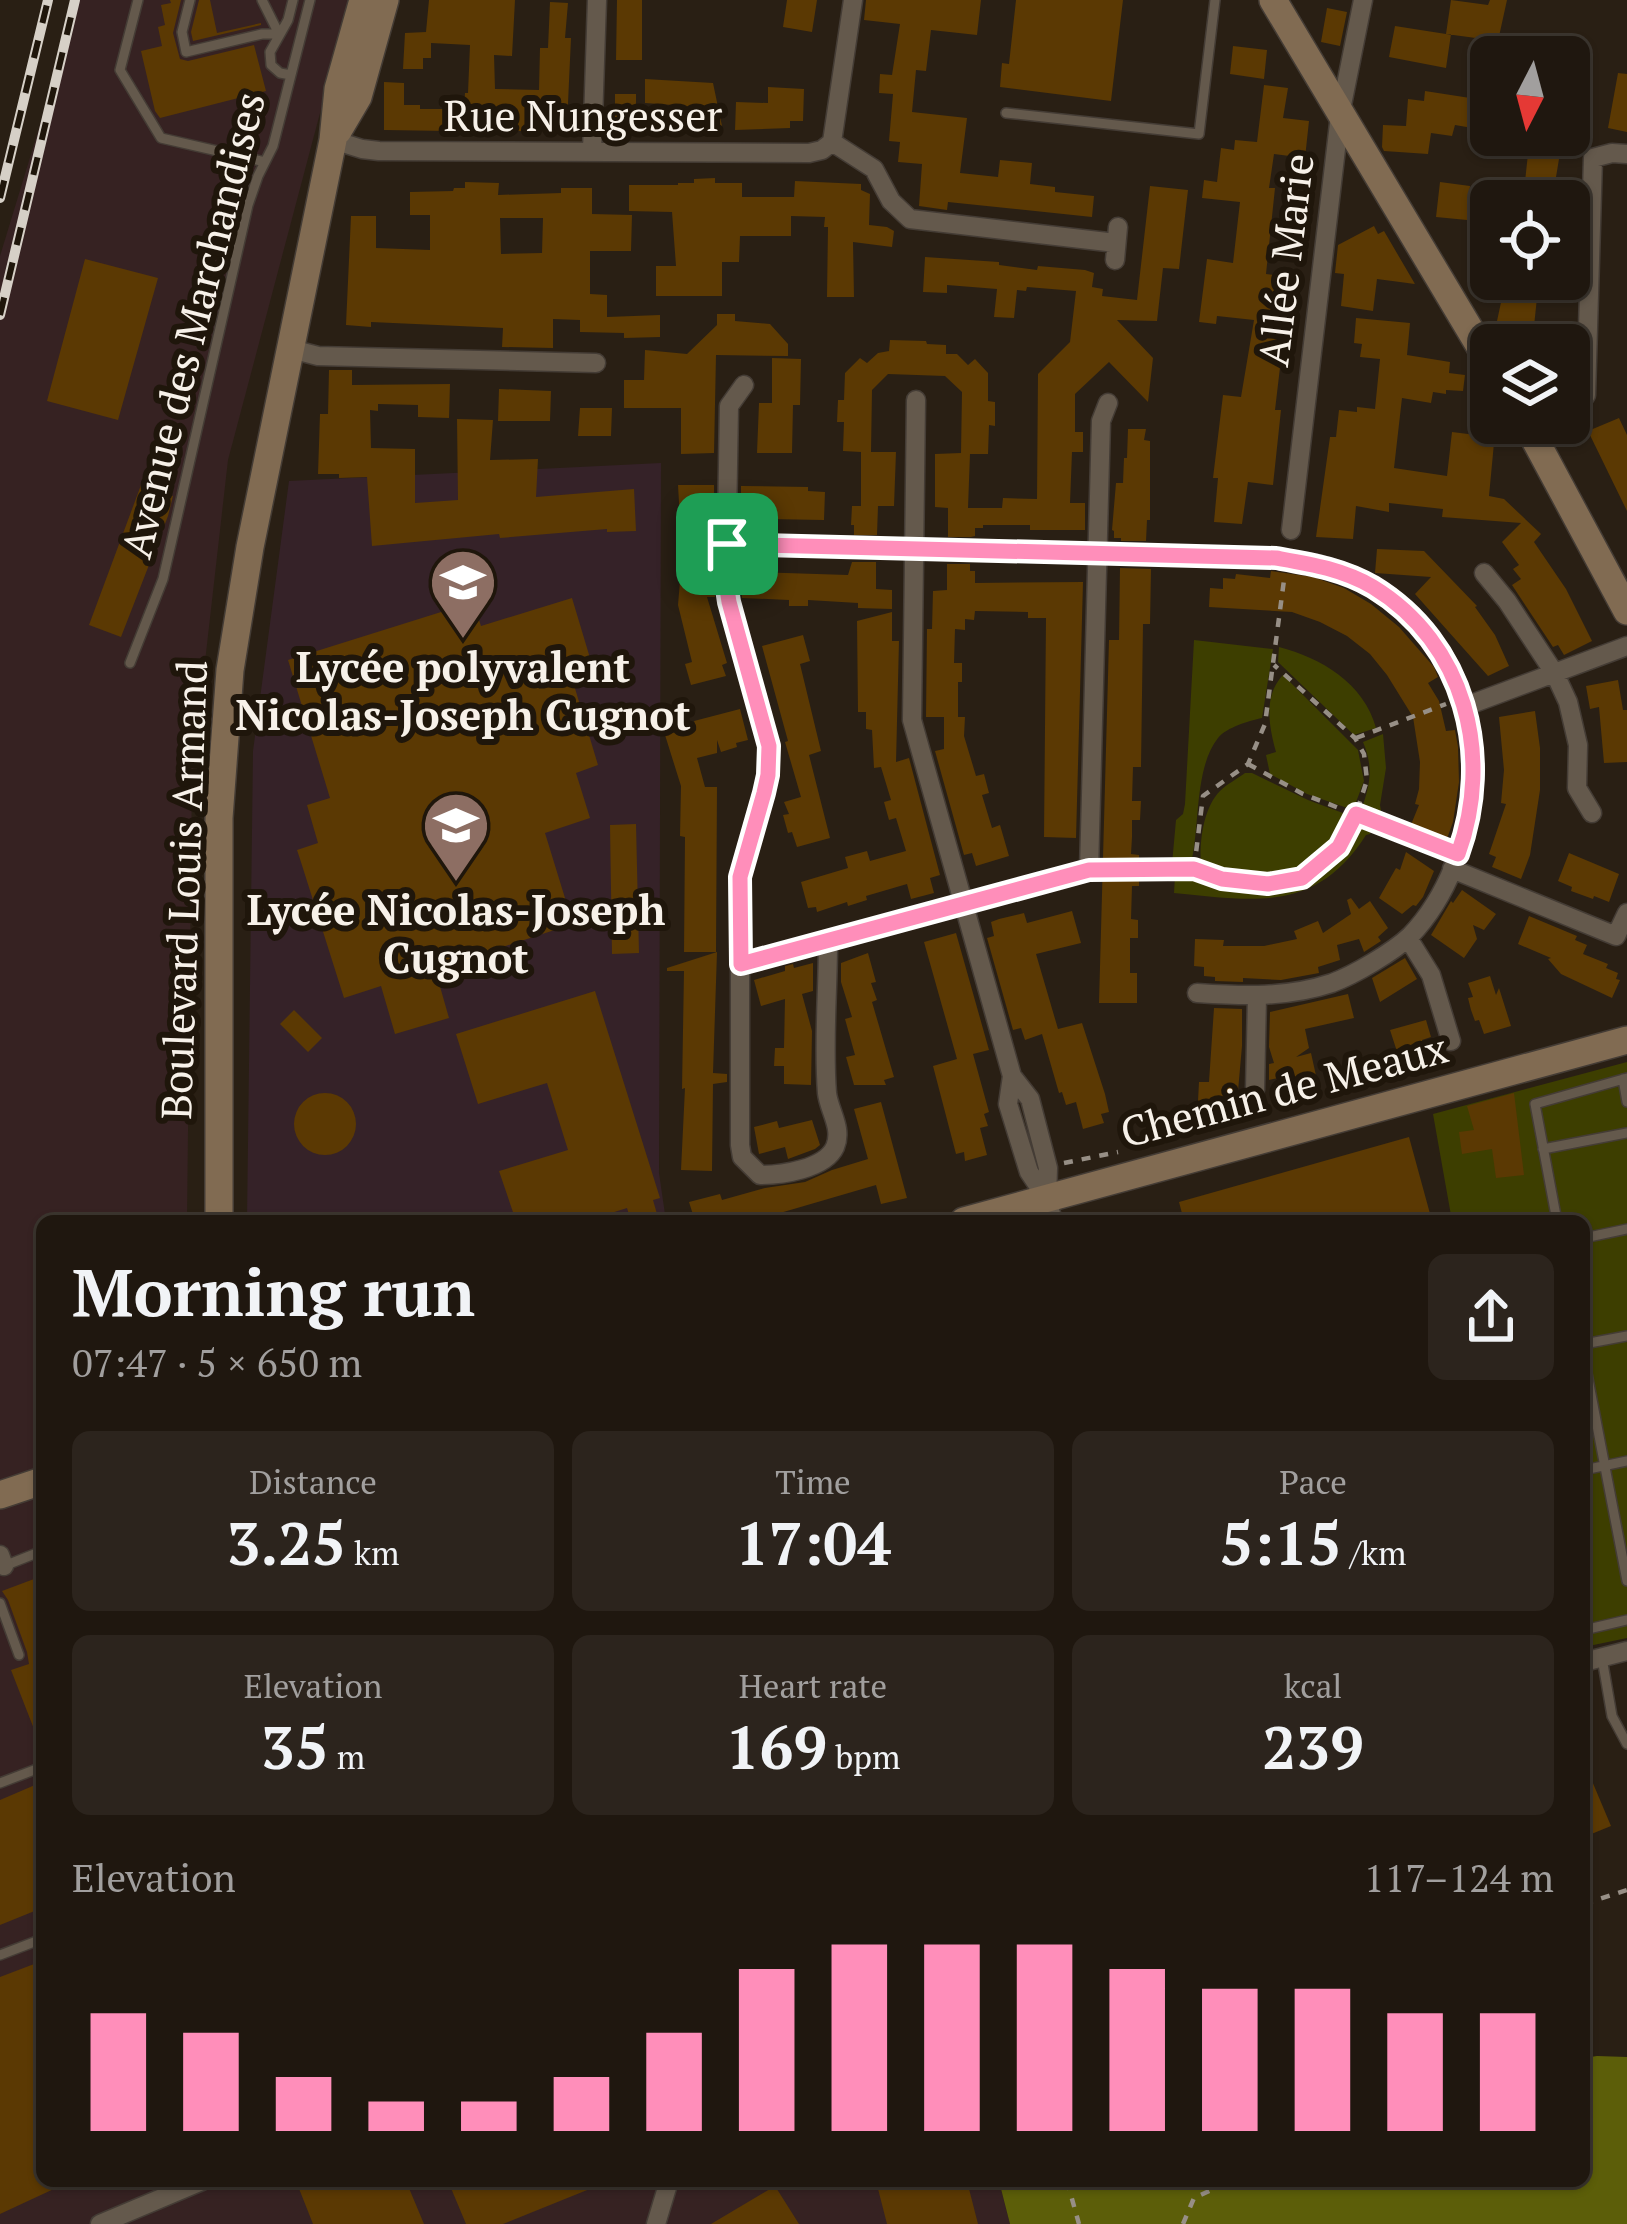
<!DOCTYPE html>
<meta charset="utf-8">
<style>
body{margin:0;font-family:"PT Serif",serif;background:#2c241d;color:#f1f3f6;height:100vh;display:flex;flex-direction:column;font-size:45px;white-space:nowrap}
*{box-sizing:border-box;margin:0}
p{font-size:39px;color:#a19f9e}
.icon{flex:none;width:66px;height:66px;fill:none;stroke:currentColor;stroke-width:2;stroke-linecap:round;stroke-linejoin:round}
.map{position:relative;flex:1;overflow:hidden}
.details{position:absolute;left:36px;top:1215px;width:1554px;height:972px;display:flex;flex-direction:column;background:#1f170f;border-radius:18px;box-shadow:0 3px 9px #0004,0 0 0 3px #3c362f}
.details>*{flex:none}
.needle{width:78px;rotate:186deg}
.tools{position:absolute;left:1470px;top:36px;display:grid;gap:24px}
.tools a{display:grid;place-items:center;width:120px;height:120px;border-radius:18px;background:#1f170f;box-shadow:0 3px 9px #0004,0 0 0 3px #3c362f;font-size:60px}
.pin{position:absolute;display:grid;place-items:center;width:102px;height:102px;color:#fff;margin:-51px;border-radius:24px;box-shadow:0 6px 18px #0006}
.round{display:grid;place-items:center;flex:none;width:126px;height:126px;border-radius:18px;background:#2c241d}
.headline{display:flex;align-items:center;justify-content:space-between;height:204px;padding:0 36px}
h1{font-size:66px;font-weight:700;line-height:90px}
.figures{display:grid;grid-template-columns:repeat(3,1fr);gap:18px;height:204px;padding:12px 36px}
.figures div{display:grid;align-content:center;border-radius:18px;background:#2c241d;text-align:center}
.figures b{font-size:60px;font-weight:700}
.figures small{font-size:33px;font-weight:400}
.figures p{font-size:33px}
.chart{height:336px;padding:24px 36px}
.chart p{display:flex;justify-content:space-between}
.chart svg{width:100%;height:216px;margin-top:12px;stroke:#ff8eba;stroke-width:6}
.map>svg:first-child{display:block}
.industrial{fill:#362222}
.education{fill:#352228}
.green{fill:#3d3e00}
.forest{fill:#5c5e09}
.building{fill:#5b3903;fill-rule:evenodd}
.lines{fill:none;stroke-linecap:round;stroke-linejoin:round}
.lane-casing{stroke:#443c35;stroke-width:12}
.street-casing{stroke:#443c35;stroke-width:21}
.secondary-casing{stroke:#443c35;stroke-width:30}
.path{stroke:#978f86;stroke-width:4.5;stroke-dasharray:9 9;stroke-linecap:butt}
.lane{stroke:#64594c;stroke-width:9}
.street{stroke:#64594c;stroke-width:18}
.secondary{stroke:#816b52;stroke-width:27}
.rail-casing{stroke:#d6d0c7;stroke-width:10}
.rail{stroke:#1f160b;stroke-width:6;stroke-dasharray:18;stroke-linecap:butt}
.route-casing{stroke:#fff;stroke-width:24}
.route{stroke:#ff8eba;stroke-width:15}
.labels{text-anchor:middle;stroke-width:12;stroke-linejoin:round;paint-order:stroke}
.street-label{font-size:42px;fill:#f7f1e9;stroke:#1f160b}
.poi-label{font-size:42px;font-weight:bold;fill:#f7f1e9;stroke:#1f160b}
</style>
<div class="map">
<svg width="1627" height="2224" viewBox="0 0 1627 2224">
<rect width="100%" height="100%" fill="#291f14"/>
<path class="industrial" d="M78,0H350L228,460L192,776L187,1221H42V2181H999L1010,2224H0V256Z"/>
<path class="education" d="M661,463L659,1173L666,1221H247L253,751L289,481Z"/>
<path class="green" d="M1194,640L1273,649L1262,718C1249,721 1227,727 1218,738C1194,768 1200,828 1191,863L1172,864L1176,820L1183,814L1185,804Z
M1279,647C1321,658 1364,683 1376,728L1354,735L1278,662Z
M1283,675L1358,750L1364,781L1353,810L1307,794L1270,774L1266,755L1276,752C1269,727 1263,696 1283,675Z
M1383,734L1386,768L1380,805L1383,821L1360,813C1370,787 1374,768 1363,742Z
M1245,773H1252L1308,800L1351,816C1333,861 1295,886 1246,880C1230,878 1215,875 1201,867C1199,843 1203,808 1220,791C1227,784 1237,779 1245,773Z
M1360,820L1373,825L1370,834L1366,835C1316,913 1256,901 1174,893L1175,876L1203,880L1218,887H1289L1303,881L1332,857L1342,846L1356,822Z
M1627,1062V1638L1584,1647V1221H1452L1433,1114Z"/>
<path class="forest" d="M1597,2056L1627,2057V2224H1010L999,2181H1584V2058Z"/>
<path class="building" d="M170,0H181L173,33L180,59L188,61L254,45L266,91L160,118L155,111L141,51L162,46L158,27L165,25L161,5L171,3Z
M199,0H210L217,33L261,23V25L193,41L191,32Z
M429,0H515L512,56L494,55L495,89L539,90L540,48H548L550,2L568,3L565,38H571L567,125H539V131H494V125H463L465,93H468L470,45L431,43V58H423V69H403L405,33L426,32Z
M617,0H642V60H616Z
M787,0H817L812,32L783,27Z
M866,0H981L977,35L931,30L926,71L916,70L912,112L967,118L960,173L998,177L1000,160L1032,163L1030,184L1055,187V192L1094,196L1092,217L948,202L947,210L919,206L922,164L898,162L900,142L889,141L893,94L879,93L880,74L892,75L900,24L864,20Z
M1016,0H1123L1111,101L1000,87L1002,63L1009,64Z
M1451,0L1488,5L1490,0H1507L1498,41L1446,34H1451L1446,68L1389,57L1395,26L1446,34Z
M1327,8L1347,12L1340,46L1321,42Z
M1233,46L1267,50L1264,79L1230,74Z
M1618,73L1627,74V132L1608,128Z
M645,79L713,83L722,126H673V105L645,103Z
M384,82L404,83V105H420V109H450L449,131L384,130Z
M1264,85L1288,88L1283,118L1309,121L1305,158L1274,154L1269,188H1275L1266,274L1290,277L1278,359H1281L1275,410H1281L1273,485L1248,482L1242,524L1214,522L1218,478H1213L1223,395L1241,397L1254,320L1217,316L1216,324L1199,322L1207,259L1233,263L1240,202L1202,198L1204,180L1217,182L1221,148L1234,150L1235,140L1257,142Z
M768,87L804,89L803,121H790V128L735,130L736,102L768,103Z
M1425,91L1483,100L1478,129L1455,125L1452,136L1431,133L1428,154L1384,151L1382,147L1383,125L1406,126L1408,99L1424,101Z
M615,94H636V126L615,125Z
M1530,135H1563L1553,195L1524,191Z
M715,178V183H742V197H794L795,181L861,184V190L870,194L869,225L887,227L894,231L892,247L853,242L854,297H827L828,227H824L825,217L791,216V236H740L739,262H722V296H656V266H676L672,212L629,211V185H678V183H694V179Z
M465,182L499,183L498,195L561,193V188H592V214L632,215L631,251H590V294L607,295V317L660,315V337L624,338V333L580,332V320L553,319V348L502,347L503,328L371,322V327L346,325L351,216H376V248L430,250V215H410V192L453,191L454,188H465ZM500,218H543L542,253L501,254Z
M1440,182L1470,186L1467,220L1436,217Z
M1150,186L1188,190L1179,269L1163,268L1157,321L1117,320L1153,358L1148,402L1109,362L1075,394V432H1083V452H1072L1070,503H1085V530H1030V525H983V528H975V536L971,537H948V508L935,507V454L961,453L962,392L945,376L888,374L872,390L871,452H896L894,506H878L877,535H854V525H851L852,506H861V452L843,451L844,422H837L838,400H844L845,373L860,358L867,363L878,353L889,351L890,340L926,341L927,344L946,345V354H957L968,365L975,359L988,373V401L995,402V426L989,425L988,454H970L968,508H1002L1003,498L1037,499L1038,374L1070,342L1076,291L1027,287L1026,291L1017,290L1014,318L994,317L997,289L947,285V293L923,292L925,257L999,262V265L1037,270L1038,266L1085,270L1094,273L1092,287L1103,289L1102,296L1137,300Z
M1374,226L1378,234L1384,231L1415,284L1377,279L1373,311L1341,306L1344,274L1335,273L1338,245Z
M85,259L158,278L118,420L47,401Z
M1506,279H1539L1532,345H1519L1513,322L1497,321Z
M717,314H735V321L770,324L788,344V356L716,355L714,453L681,454V408H624V380H644L645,350L687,354L717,325Z
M1356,318L1410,323L1407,355L1450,362L1449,373L1465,375L1463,391L1446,390V394L1433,392L1431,403L1402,398L1394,468L1447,476L1452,432L1484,436V442L1494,443L1489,496L1504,499L1541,534L1534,542L1566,589L1592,641L1564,655L1558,645L1553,647L1512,585L1521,579L1513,569L1519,565L1502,542L1521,523L1442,517L1443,509L1389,503V512L1356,506L1353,539L1316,537L1330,437H1336L1339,410L1357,412V407L1375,409L1380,359L1360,357L1362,344L1354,343Z
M772,358L801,359L800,405H793L792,453H757L759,403H772Z
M329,370H352V385L450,384L449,418L418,417V405L378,404V411L370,410L371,448L415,449V503L458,500L457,419L493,420L490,460L538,459L536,497L634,489L636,531L607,532V529L500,538L499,534L372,546L367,477L339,478V474H318L320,414H328Z
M499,389L551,391L550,421H498Z
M580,408H612L611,436H578Z
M1619,418L1627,435V511L1588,431Z
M1128,429H1146L1144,440L1150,441V520H1147L1146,541H1121V538H1114V531L1112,530L1116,483H1123L1124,458H1127Z
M141,485L173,496L168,516L121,637L89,625Z
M678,485H714L715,597H707L727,663L722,665L726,676L691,685L685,664L692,662L678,605L680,581L685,582L686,554V520H680Z
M741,486L808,487V491L825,492L824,520L769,519V514H741Z
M1377,549L1424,551L1477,606L1475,607L1495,635L1509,666L1488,676L1415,594L1431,577L1375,573Z
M852,562H876V589L892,590V609L858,608V603L808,600V606H789V600L742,598L740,575H753V572L848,575Z
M947,564H970V571H975V583L1083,582L1076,838L1044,837L1046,618H1028V612L975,611L974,620L965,619V630L955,629L954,663H962V682H958V717H965L964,736L976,776L984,774L989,793L982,795L992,828L1000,825L1009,856L976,866L972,853L964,855L935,751L944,749V717H926L927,629H932L933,591L947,590Z
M1120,568L1151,569L1150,624H1143L1141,767H1133L1132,801H1141L1140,820H1132V837L1131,854L1139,855V886H1132L1131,919L1138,920V938H1130V973H1137V1003H1099L1109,640H1119Z
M1271,571L1313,577L1344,588L1371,604L1399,627L1434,667L1438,677L1428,683L1439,701L1446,731L1455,730L1458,747L1459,782L1453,822L1444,847L1408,832L1419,805L1415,804L1419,789L1420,762L1413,717L1387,675L1370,654L1347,636L1320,622L1292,612L1209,607L1210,588L1223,589V578L1235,579L1236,574L1270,578Z
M572,598L593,668L571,675L598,765L576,773L590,818L545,833L573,924L435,969L449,1018L395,1034L381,986L344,998L300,859L297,850L318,843L307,805L330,798L288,660L473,602L481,626Z
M892,612V641H899L896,762L909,758L940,875L930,878L934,893L911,899L907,884L866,896L867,900L848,906L847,902L817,912L816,907L808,908L801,882L848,868L845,857L867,851L870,861L906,851L896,818L889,820L884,802L891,800L881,767L874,768L872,730L866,729V712H858L857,621Z
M803,635L810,661L800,664L821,751L809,755L830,838L797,847L792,832L788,833L783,815L789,814L784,802L801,797L785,742L788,741L762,646Z
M1618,680L1623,710H1627V762L1604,763L1599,707L1590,709L1586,686Z
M740,709L748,740L736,743L737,747L721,752L717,740V753L697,758L705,787H717L716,952H684L685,837L680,836L681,786L665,735L696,727L694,721Z
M1535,711L1540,748V790L1530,855L1521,879L1492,867L1496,857L1489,854L1506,804L1501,803L1504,770L1499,717Z
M636,824L639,953L612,954L610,825Z
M1406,852L1434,871L1423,897L1416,906L1413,905L1402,914L1379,898L1396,868L1400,870Z
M1569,853L1619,874L1609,902L1594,896L1593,899L1571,891L1572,887L1558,881Z
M1462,890L1496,914L1484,930L1473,925L1477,939L1464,958L1431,935L1451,901L1453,903Z
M1351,898L1359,909L1370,901L1388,928L1378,937L1381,941L1364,952L1359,939L1337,945L1340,960L1318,967L1319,973L1281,980L1243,978V982L1215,981V977L1204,976V967L1194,966L1195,939L1224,940L1223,946H1264L1297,939L1294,931L1318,921L1323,933L1351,914L1347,900Z
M1072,911L1081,943L1036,954L1058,1029L1082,1023L1105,1094L1109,1112L1101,1114L1104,1123L1083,1129L1076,1102L1066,1105L1062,1092L1059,1093L1042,1034L1025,1040L1021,1028L1013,1030L987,938L994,936L991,922L999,919L1024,913L1027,923Z
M1529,916L1577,936L1575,940L1587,945L1583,954L1608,964L1606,968L1618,973L1616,979L1620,980L1612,998L1561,974L1548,959L1551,958L1518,944Z
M956,933L989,1050L973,1054L989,1112L984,1114L988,1126L980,1128L987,1155L965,1161L964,1152L956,1154L933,1066L957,1059L924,942Z
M717,952L713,1073L727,1074V1082L713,1084L712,1171L681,1170L685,1088L682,1089L684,971H667V968Z
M868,953L876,982L871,983L877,1000L872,1002L894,1077L884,1080L886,1085H854L846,1057L855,1055L845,1019L852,1017L841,982V963Z
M1405,958L1417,979L1380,1002L1372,978Z
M813,963V991L802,994L812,1031L811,1085L784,1084V1066H774L775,1048H784L785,999L761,1006L754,980L785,971V966L793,964L794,968Z
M1490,976L1496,995L1499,988L1511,1026L1484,1034L1479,1020L1475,1021L1471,1010L1468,998L1473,997L1468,983Z
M595,991L660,1198L653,1200L659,1221H631L627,1208L586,1221H516L499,1171L568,1150L547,1083L478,1104L456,1034Z
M1348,994L1354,1018L1305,1029L1309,1048L1296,1057L1311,1053L1319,1089L1291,1096L1287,1076L1269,1080V1064L1274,1063L1269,1047L1270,1012Z
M1214,1008L1242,1009V1046L1238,1091H1234L1233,1103H1228V1111L1211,1114L1212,1102L1198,1101L1199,1082H1209Z
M294,1010L322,1038L308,1052L280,1024Z
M1426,1020L1431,1037L1422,1040L1428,1059L1402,1067L1390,1030Z
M1514,1093L1524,1175L1496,1178L1492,1149L1462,1154L1459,1132L1474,1130L1467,1106Z
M294 1124a31 31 0 1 1 62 0a31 31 0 1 1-62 0Z
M881,1102L907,1198L881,1204L876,1185L753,1221H695L689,1202L720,1194L722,1200L765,1188L805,1182L832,1170L868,1159L854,1109Z
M812,1120L820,1145L815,1149L788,1159L785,1147L759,1154L754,1127L777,1121L779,1128Z
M1409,1137L1432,1221H1184L1179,1202Z
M42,1576V1746L41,1747L11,1670L29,1664L27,1652L8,1600L2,1591Z
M1584,1762L1611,1826L1584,1837Z
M42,1782V1908L0,1925V1800Z
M42,1961V2181H71L0,2214V1977Z
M296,2181H406L424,2224H313Z
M448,2181H606L607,2182L503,2224H466Z
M876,2181H967L978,2224H887Z
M775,2186L799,2224H711Z"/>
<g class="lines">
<defs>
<path id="lane" d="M138,0L120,70L161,138L265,162
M190,0L182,32L186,52L262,34H279L262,0
M291,75L280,73L271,65L270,52L288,20L293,0
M1006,113L1199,134L1215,0
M130,663L163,579L248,205L258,176L273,146L310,0
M1623,1079L1627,1102
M1543,1149L1627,1133
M1557,1221L1535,1104L1627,1078
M1584,1238L1627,1229
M1584,1344L1627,1336
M1584,1358L1627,1581
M1584,1470L1627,1461
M4,1566L42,1551
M0,1603L19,1655
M1584,1630L1627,1620
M1602,1658L1612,1716L1627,1744
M0,1783L42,1767
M0,1955L42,1939"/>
<path id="street" d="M333,140L362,149L379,151L809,153L822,150L832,142
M832,142L874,169L891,201L910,219L1116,243
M832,142L853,0
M592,152L597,0
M1115,260L1118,227
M291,349L318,356L596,363
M744,385L729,406L726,582L729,602L769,746L768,775L740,877V1145L742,1157L760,1175C782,1175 825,1169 835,1147C843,1128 829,1111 827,1093C823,1043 828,992 828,942
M916,400L912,720L1012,1076L1030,1099L1048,1168L1047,1199L1053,1221
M1569,416L1574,413L1586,395L1593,158L1612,153L1627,154
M1533,435L1556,423
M1291,530L1340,115L1363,0
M727,545L1276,558C1291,560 1307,561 1321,565C1358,574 1395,600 1421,627C1498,706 1484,859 1410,936C1393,952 1354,975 1332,983C1287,998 1243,996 1197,993
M1484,573L1507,601L1555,674L1568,702L1578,745L1577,788L1592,813
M1466,706L1627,646
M1452,869L1616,936L1627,913
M1408,938L1431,975L1451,1041
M741,964L1089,870L1101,421L1108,403
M1012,1076L1008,1104L1029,1172L1047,1199
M1255,1090L1257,997
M0,1555L4,1566
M1584,1662L1627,1651
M100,2224L202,2181
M656,2224L669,2181"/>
<path id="secondary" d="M1273,0L1491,365
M338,131L358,97L385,0
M1526,423L1627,611
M219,1221V818L230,670L250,547L333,140L338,89L363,0
M964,1221L1627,1040
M0,1495L42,1481"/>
</defs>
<use href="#lane" class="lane-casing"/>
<use href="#street" class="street-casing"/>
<use href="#secondary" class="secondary-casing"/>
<path class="path" d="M1356,738L1446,704
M1248,764L1303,794L1441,848
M1194,869L1203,796L1248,764L1265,724L1284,580
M1106,870L1194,869L1222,879L1268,883L1302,878L1339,847L1356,814L1367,780L1364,754L1355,738L1274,665
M1064,1163L1118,1152
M1584,1904L1627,1890
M1067,2181L1079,2224
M1183,2224L1194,2198L1231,2181"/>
<use href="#lane" class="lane"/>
<use href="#street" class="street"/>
<use href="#secondary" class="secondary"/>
<defs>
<path id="rail" d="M0,198L48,0
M0,315L75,0"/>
</defs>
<use href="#rail" class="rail-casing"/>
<use href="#rail" class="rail"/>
</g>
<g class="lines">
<defs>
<path id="route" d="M727,544L1276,558C1310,564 1342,569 1373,587C1465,643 1494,756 1458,854L1356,814L1339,847L1302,878L1268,884L1222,879L1194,869L1089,870L741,964L740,877L764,793L768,775L769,746L729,602L726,582Z"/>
</defs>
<use href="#route" class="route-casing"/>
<use href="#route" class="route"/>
</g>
<defs>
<symbol id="school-pin" viewBox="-11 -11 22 30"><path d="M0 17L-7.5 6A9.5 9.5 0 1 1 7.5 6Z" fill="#8d6e63" stroke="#1f160b"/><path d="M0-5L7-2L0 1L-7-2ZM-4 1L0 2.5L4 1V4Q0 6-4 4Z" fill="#fff"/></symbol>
</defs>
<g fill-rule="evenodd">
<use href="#school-pin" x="425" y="544" width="76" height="104"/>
<use href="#school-pin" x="418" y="787" width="76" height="104"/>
</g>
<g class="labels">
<g class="street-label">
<text x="583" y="131">Rue Nungesser</text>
<text transform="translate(1286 260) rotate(-83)" y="15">Allée Marie</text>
<text transform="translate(193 325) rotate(-76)" y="15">Avenue des Marchandises</text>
<text transform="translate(184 890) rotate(-88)" y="15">Boulevard Louis Armand</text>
<text transform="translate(1284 1090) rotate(-15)" y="15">Chemin de Meaux</text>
</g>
<g class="poi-label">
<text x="463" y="682">Lycée polyvalent<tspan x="463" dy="48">Nicolas-Joseph Cugnot</tspan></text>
<text x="456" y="925">Lycée Nicolas-Joseph<tspan x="456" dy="48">Cugnot</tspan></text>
</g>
</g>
</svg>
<div class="tools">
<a><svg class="needle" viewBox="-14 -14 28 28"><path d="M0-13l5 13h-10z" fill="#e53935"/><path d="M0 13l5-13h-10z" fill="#a19f9e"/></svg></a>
<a><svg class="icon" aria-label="locate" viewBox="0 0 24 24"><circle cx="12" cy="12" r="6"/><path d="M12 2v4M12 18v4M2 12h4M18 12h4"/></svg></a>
<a><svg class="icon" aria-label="layers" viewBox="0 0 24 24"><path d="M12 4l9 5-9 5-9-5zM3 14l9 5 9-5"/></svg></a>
</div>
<div class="pin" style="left:727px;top:544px;background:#1e9e55"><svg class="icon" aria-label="arrive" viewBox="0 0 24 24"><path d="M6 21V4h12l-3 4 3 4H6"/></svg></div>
<section class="details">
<div class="headline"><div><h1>Morning run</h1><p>07:47 · 5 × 650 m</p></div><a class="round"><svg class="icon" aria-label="share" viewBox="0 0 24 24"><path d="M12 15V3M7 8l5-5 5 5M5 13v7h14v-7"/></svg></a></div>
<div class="figures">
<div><p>Distance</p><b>3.25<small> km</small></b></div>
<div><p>Time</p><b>17:04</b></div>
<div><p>Pace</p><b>5:15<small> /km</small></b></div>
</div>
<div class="figures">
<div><p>Elevation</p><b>35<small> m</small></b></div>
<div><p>Heart rate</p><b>169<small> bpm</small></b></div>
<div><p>kcal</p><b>239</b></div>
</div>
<div class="chart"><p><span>Elevation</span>117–124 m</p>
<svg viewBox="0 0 160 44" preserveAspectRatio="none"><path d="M5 44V20M15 44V24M25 44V33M35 44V38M45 44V38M55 44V33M65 44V24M75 44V11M85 44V6M95 44V6M105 44V6M115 44V11M125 44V15M135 44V15M145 44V20M155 44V20"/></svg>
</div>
</section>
</div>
